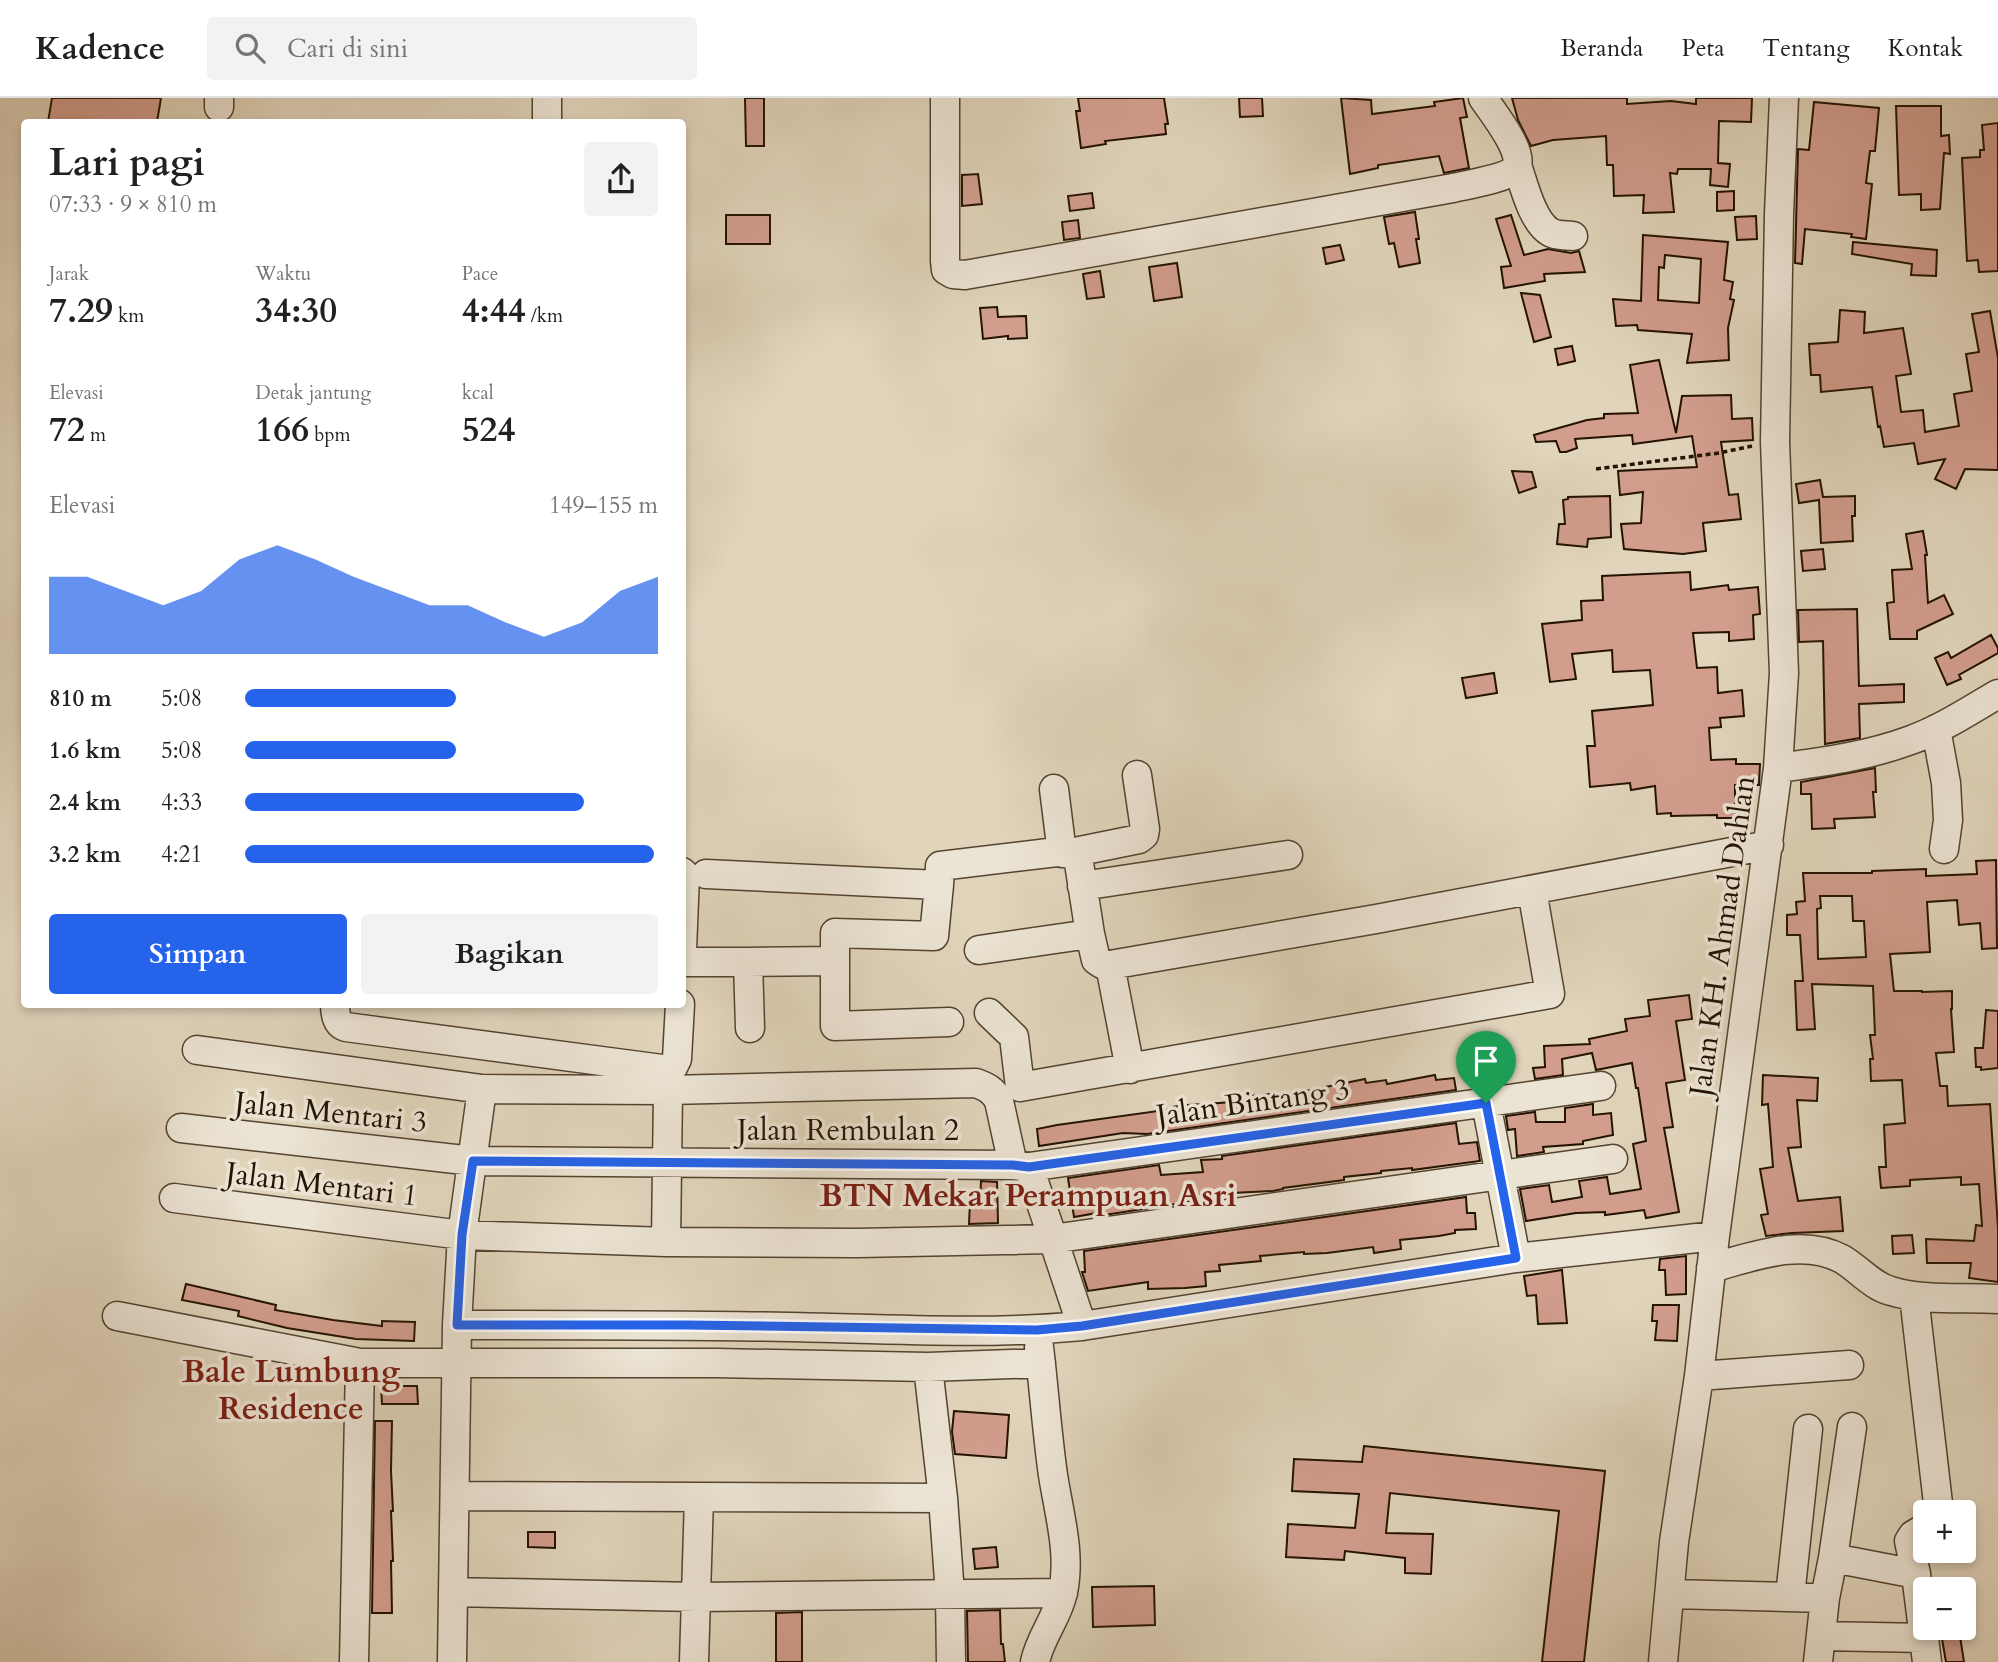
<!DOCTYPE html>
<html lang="id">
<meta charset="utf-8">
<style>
body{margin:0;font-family:Cardo,serif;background:#f2f2f2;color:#202124;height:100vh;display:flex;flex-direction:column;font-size:26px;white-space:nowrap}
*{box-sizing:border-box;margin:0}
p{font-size:23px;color:#757577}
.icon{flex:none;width:38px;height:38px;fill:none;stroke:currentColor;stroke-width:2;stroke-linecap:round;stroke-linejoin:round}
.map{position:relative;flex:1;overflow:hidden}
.drawer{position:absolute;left:21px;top:21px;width:665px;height:889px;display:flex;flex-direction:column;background:#fff;border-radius:7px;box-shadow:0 4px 10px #0003}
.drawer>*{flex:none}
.tools{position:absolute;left:1913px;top:1402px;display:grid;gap:14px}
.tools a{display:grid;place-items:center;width:63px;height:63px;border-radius:7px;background:#fff;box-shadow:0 4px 10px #0003;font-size:35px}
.pin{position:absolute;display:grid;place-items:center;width:60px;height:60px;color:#fff;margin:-72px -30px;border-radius:50% 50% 50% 0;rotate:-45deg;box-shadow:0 0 7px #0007}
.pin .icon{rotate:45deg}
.round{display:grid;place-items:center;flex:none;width:74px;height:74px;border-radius:7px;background:#f2f2f2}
.headline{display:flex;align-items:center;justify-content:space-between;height:119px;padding:0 28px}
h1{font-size:38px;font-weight:800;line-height:52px}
.metrics{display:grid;grid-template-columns:repeat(3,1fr);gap:10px;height:119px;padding:7px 28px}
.metrics div{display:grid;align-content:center}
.metrics b{font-size:35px;font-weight:800}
.metrics small{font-size:19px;font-weight:400}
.metrics p{font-size:19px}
.chart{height:196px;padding:14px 28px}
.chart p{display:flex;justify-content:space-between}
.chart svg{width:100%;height:126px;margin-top:7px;fill:#2563eb;opacity:.7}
.primary-button{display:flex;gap:14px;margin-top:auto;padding:14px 28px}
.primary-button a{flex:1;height:80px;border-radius:7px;background:#2563eb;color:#fff;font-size:28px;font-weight:800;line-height:80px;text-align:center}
.primary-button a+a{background:#f2f2f2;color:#202124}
ul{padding:0 28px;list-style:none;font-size:23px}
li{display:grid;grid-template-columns:112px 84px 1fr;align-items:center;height:52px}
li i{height:18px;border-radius:9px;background:#2563eb}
header{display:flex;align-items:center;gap:42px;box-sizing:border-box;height:98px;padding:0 35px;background:#fff;border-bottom:2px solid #e0e0e0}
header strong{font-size:33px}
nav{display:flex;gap:38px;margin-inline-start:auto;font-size:24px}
.search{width:490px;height:63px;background:#f2f2f2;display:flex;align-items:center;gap:18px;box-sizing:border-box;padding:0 24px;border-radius:7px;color:#757577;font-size:26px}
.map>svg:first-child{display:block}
.building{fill:#d29d8d;stroke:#241301;stroke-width:2;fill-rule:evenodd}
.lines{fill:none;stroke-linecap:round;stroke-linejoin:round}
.minor-casing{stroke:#534330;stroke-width:31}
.path{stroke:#241301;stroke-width:3.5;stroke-dasharray:5 3.5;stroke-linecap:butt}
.minor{stroke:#ebe3d3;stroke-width:28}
.route-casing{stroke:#fff;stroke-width:14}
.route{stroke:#2563eb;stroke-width:9}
.labels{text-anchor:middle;stroke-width:7;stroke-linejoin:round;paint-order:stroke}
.street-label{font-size:30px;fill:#241301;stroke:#ebe3d3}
.neighbourhood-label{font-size:32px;font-weight:bold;fill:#7a1f14;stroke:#ebe3d3}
</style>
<header>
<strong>Kadence</strong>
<div class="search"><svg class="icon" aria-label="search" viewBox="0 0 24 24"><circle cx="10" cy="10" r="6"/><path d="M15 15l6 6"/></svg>Cari di sini</div>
<nav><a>Beranda</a><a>Peta</a><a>Tentang</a><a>Kontak</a></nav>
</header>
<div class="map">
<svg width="1998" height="1564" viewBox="0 0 1998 1564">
<rect width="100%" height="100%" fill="#e0d4bb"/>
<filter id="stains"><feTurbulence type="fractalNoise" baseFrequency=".00286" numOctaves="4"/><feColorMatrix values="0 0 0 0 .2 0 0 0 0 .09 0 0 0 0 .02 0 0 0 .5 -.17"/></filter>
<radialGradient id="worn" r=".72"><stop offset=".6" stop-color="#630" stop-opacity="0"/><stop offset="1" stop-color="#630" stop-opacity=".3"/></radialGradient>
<path class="building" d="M52,0H161L157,24H48Z
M745,0H764V48H746Z
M1078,0H1164L1168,26H1165L1166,36L1105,43L1106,46L1081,50L1076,13H1080Z
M1239,0H1262L1263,18L1240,19Z
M1341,0L1371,2L1372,16L1435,8L1434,4L1463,0L1467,19L1460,20L1469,70L1444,75L1439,58L1378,67V70L1350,76Z
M1512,0H1627V6L1671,3L1696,6V0H1752L1751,24L1719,23L1718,65L1730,66L1728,89L1710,87L1711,71H1678L1677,76L1670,75L1674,114L1643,115L1644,97L1614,98L1613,67H1607L1606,38L1553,42L1531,48L1518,22Z
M1814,4L1879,10L1875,53H1870L1866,85L1872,86L1866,141L1851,139L1852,136L1805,131L1802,166L1795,165L1798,51L1809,52Z
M1896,8H1941V38L1949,37L1950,56L1944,55L1940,111L1921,112V96L1899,97Z
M1998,25V173L1979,174L1978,162L1967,163L1962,60L1980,59V52H1984L1982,27Z
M978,76L982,106L962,108V77Z
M1734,93V112L1717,113V94Z
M1092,95L1094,110L1070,113L1068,98Z
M1415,114L1419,141H1416L1420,165L1399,169L1394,145L1389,146L1384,119Z
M726,117H770V146H726Z
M1511,117L1524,157L1548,151L1571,155L1579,153L1585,174L1544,176L1545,183L1504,190L1501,169L1511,168L1496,121Z
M1756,118L1757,141L1737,142L1735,119Z
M1078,122L1080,140L1064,142L1062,124Z
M1643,137L1728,144L1724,182L1733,184L1730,201L1734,202L1728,230L1729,262L1687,265L1692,236L1638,232L1637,227L1616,228L1613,201L1641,203ZM1665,157L1701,161L1699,205L1658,202L1659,169L1664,170Z
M1853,144L1937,152L1936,178L1911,177L1912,166L1852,156Z
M1340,147L1344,162L1326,166L1323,150Z
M1177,165L1182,199L1154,203L1149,169Z
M1100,173L1104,199L1087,201L1083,176Z
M1521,195L1540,197L1551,239L1534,244Z
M997,209L998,219L1026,218L1027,240L1008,241V238L983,241L980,210Z
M1840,212L1865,214L1864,235L1903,230L1911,276L1896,278L1901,314L1923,312L1925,334L1959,328L1954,296L1972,293L1966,256L1979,254L1972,216L1990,213L1998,260V372L1965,371L1956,391L1935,381L1945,361L1918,366L1914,345L1884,349L1880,328L1878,329L1872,289L1821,294L1820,277H1811L1809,246L1838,244Z
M1572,248L1575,263L1558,267L1555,251Z
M1659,262L1676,335L1682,298L1731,297L1732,321L1752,320L1753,342L1721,344L1729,397L1738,396L1741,421L1703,425L1706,453L1683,456L1624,451L1621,426L1641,425L1643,394L1620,397L1618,373L1697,369L1692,338L1633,346L1632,337L1575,341L1577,350L1566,354H1560L1556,343L1536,344L1534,337L1587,322L1604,320V316L1638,315L1630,267Z
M1512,373L1532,374L1536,389L1519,395Z
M1820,382L1823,399L1855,398V418H1852L1853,443L1821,445L1819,402L1799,405L1796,386Z
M1610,398L1611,439L1588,441L1587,449L1557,446L1559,426H1565L1563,402L1568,401V399Z
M1923,433L1927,457H1925L1928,505L1944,497L1953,516L1917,533V541H1890L1887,505L1894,504L1892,472L1912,471L1906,436Z
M1823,451L1825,471L1803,473L1801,453Z
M1690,474L1691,492L1728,487L1729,492L1758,489L1760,516L1753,517L1754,541L1729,543V534L1693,535L1697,570L1717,569L1718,595L1742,592L1744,618L1720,620L1721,629L1709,630L1711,662L1736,661V666H1760L1759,687H1735V720H1717V717L1671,718V715L1657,716L1655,688L1631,692L1630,685L1590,689L1587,648H1595L1592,613L1653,607L1650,572L1613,574L1612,552L1572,556L1576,581L1550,584L1542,526L1582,522L1581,503L1603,502L1602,478Z
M1857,511L1859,588L1904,586V604L1859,606L1860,640L1825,646L1823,543L1799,544L1798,512Z
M1991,537L1998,550V555L1959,577L1961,581L1947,587L1935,560L1948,554L1951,560Z
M1494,575L1497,595L1466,600L1462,580Z
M1875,670L1876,694H1873L1875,719L1834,721L1835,730L1812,731L1811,696H1801V684Z
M1996,762L1997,850L1982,851L1980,825L1959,827L1957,802L1927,804L1930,854L1890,856L1894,893H1922V894L1952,893V911H1951L1954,954L1936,955L1940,988H1947L1948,1008L1990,1006L1998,1130V1184L1969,1180L1971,1165H1927L1926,1141L1974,1143L1976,1127L1982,1128L1979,1086L1961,1087V1079L1910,1082V1088L1881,1090L1879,1069H1886L1884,1027L1905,1025L1902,982L1871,983L1870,961H1873L1870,937H1875L1873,888L1812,886L1815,931L1797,932L1795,883H1803L1800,837H1787V817L1797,816L1796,804L1805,803L1803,775H1872V773L1926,771V778L1977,776L1976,763ZM1820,798H1852L1853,823H1864L1866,859L1818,861L1817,811L1821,810Z
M1689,897L1692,921L1676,923L1685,982L1666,985L1673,1029L1664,1030L1679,1114L1646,1120L1644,1112L1605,1117V1114L1576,1115L1526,1123L1520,1091L1549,1087L1552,1104L1582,1099L1579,1083L1607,1079L1610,1096L1641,1091L1633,1046L1646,1043L1638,990H1636L1632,965L1596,972L1592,955L1562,961L1563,977L1535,981L1533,970L1545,969L1544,948L1590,946L1589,941L1627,933L1625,921L1650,918L1648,902Z
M1986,912L1998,913V970L1981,972V969H1976L1975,950H1983Z
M1503,962L1506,984L1472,989L1469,967Z
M1435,977L1436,982L1454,980L1456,992L1147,1036L1123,1035L1039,1048L1037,1031L1057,1027L1173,1011V1009L1188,1007L1249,1003V998L1270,996L1271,1000L1365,981L1366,985L1386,982L1387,986Z
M1763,977L1818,980L1817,1003L1797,1002L1801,1049L1788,1050L1798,1103L1840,1099L1843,1133L1792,1135L1766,1138L1761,1117L1768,1116L1760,1071L1773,1069L1768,1006L1762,1007Z
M1593,1006V1017L1611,1015L1613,1037L1583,1043V1046L1543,1049L1544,1054L1517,1058L1515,1031L1508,1032L1506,1018L1535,1014L1536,1024H1565V1010Z
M1456,1025L1459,1046L1477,1044L1480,1063L1412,1072V1070L1381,1073V1075L1344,1079V1082L1283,1090V1091L1273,1093L1191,1097V1103L1170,1107L1098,1118L1097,1115L1074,1119L1068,1080L1159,1067L1161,1077L1203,1074L1201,1062L1222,1061V1058Z
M981,1083L997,1084L998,1125L969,1126L970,1104H980Z
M1466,1099L1467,1115H1475L1476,1131L1455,1132V1135L1439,1138L1400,1142L1401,1151L1374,1155L1373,1149L1327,1155L1304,1156V1154L1260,1158L1261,1163L1219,1167L1220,1173L1205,1174L1206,1188L1185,1190L1148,1191V1184L1088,1193L1082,1174H1085L1084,1153Z
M1912,1137L1914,1155L1893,1156L1892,1138Z
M1686,1158V1196L1666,1197L1665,1172H1659L1660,1161Z
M1562,1172L1567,1225L1538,1226L1536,1197L1527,1198L1524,1178Z
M186,1186L276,1207L275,1212L333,1222L382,1228V1223L415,1224L414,1243L356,1241L287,1230L238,1218L239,1213L182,1202Z
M1653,1207H1679L1677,1243L1655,1242L1657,1223H1652Z
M381,1288H417L418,1306H382Z
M954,1313L1009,1317L1006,1360L955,1356L952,1334Z
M375,1323H392L391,1373L393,1413H391L393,1463H391L392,1515H372Z
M1364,1348L1605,1373L1584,1564H1542L1559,1413L1390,1395L1386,1435L1433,1436L1431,1476L1405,1475V1460L1345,1453L1344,1462L1286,1459L1288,1426L1355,1430L1359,1396L1292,1393L1294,1361L1362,1364Z
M528,1434H555V1450L528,1449Z
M996,1449L998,1469L975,1471L973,1451Z
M1154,1488L1155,1527L1093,1529L1092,1489Z
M1000,1512L1001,1546H1003L1005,1564H968L967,1513Z
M802,1514V1564H776V1515Z
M1959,1532L1964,1564H1946L1941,1535Z"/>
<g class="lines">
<defs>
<path id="minor" d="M547,0V24
M945,0V163L946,172L953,176L965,177L1453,90C1466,87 1507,80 1515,71C1528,58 1491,12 1483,0
M219,9V0
M1517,67C1524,87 1532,123 1550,134C1556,138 1566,137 1573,138
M1936,631L1946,685L1948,722L1944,751
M1778,670C1823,664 1868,658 1911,642C1942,631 1970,612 1998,596
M1054,691L1062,755
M1070,755L1139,741L1144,737L1145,731L1137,677
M682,774L685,777L682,852
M706,776L939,787L940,768L1057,754C1067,755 1075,755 1079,765L1090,836L1096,862L1102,866L1110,867L1376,821L1769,747
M939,787L934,838L835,835V928L949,924
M1082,788L1288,757
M979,852L1090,836
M682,864H748
M1110,867L1130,971
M335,906C335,915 336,926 346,929L662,971L673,969L677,961L680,906
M989,915L1014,939L1020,989L1550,896L1532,792
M750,930L748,864L835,863
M197,952L482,991L668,992
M1486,1005L1516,1160
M181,1030L473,1063L1013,1067L1029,1069L1601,988
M1029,1069L1082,1228
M174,1100L462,1137L666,1144L858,1145L1052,1141L1613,1061
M666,1144L668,992L976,985C987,989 993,992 999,1003L1013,1067
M1711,1170C1752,1159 1802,1139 1842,1161C1859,1171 1872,1188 1891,1193C1923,1203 1964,1199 1998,1201
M1914,1198L1939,1414
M117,1218L360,1265H716L928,1269L1041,1265
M457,1227C568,1227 679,1227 790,1229C887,1231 985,1237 1082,1228L1516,1160L1715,1138
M928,1269L943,1400L950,1496L951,1564
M1699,1278L1849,1267
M455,1398L943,1400
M1925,1430L1913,1437L1909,1443L1916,1476L1927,1564
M1833,1460L1916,1476
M453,1494L697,1499L1063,1495
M1670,1496L1825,1500L1818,1564
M1790,1498L1808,1331
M1825,1500L1833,1460L1852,1329
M1821,1538L1924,1540
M354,1564L360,1265
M452,1564L457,1227L462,1137L482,991
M694,1564L699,1399
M1035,1564C1040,1539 1058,1519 1063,1494C1071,1455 1059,1416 1053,1377C1047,1335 1044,1291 1039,1249
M1663,1564L1674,1444L1699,1278L1715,1138L1778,670L1784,575L1775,344L1779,116L1784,0"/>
</defs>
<use href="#minor" class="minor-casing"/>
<path class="path" d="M1596,371L1719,355L1752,348"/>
<use href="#minor" class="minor"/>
</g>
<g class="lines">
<defs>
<path id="route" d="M1486,1005L1516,1160L1082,1228L1037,1232L687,1227H457L462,1137L473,1063L1013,1067L1029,1069Z"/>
</defs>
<use href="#route" class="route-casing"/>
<use href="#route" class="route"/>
</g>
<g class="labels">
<g class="street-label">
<text transform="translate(1722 838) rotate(-82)" y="10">Jalan KH. Ahmad Dahlan</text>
<text transform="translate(1253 1004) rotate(-8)" y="10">Jalan Bintang 3</text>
<text transform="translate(331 1014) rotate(6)" y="10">Jalan Mentari 3</text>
<text x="848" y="1042">Jalan Rembulan 2</text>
<text transform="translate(322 1086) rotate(7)" y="10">Jalan Mentari 1</text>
</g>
<g class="neighbourhood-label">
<text x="1028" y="1108">BTN Mekar Perampuan Asri</text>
<text x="291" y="1284">Bale Lumbung<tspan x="291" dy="37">Residence</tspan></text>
</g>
</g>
<rect width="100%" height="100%" filter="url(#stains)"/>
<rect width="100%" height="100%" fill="url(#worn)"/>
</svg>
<div class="tools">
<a>+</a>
<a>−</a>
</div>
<div class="pin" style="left:1486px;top:1005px;background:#1e9e55"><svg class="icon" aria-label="arrive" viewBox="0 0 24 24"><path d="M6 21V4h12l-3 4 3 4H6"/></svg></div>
<section class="drawer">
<div class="headline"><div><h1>Lari pagi</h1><p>07:33 · 9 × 810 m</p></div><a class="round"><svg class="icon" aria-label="share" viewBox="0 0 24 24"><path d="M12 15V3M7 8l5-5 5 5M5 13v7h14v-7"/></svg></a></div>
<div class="metrics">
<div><p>Jarak</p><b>7.29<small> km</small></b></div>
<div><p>Waktu</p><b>34:30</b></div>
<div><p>Pace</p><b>4:44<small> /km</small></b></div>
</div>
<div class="metrics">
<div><p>Elevasi</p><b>72<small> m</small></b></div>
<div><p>Detak jantung</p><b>166<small> bpm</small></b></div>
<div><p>kcal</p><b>524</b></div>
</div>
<div class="chart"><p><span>Elevasi</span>149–155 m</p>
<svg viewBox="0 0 160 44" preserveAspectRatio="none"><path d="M0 44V17L10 17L20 22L30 27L40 22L50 11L60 6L70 11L80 17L90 22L100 27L110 27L120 33L130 38L140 33L150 22L160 17V44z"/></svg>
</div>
<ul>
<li><b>810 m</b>5:08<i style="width:51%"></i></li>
<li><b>1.6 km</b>5:08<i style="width:51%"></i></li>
<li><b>2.4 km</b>4:33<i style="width:82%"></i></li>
<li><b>3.2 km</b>4:21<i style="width:99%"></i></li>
</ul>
<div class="primary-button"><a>Simpan</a><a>Bagikan</a></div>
</section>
</div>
